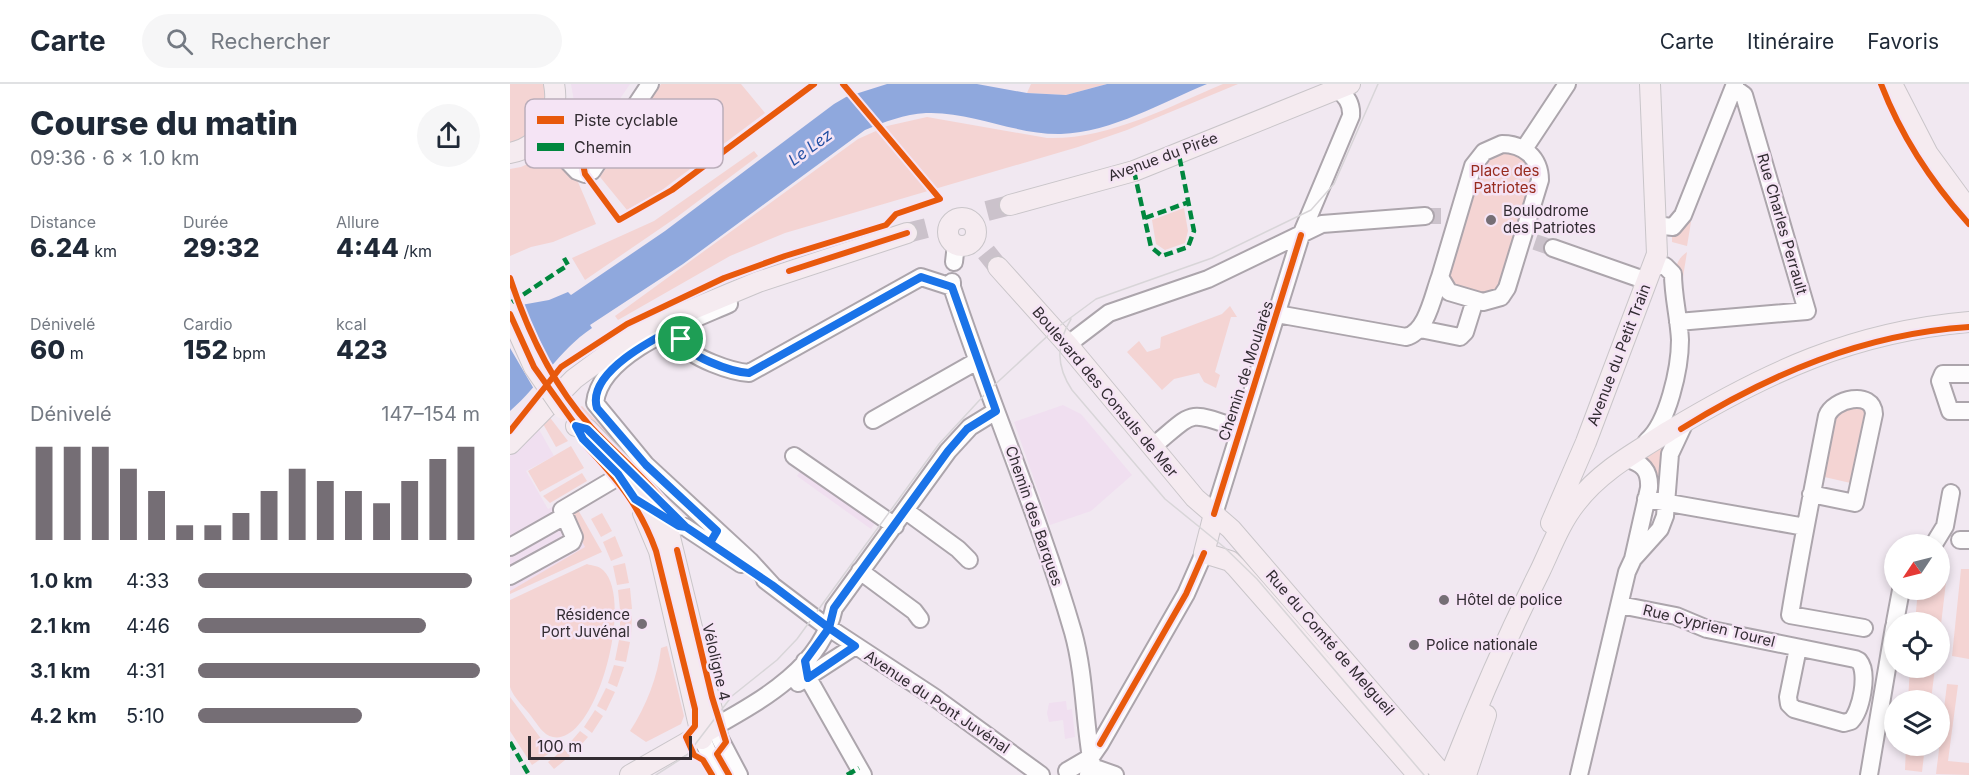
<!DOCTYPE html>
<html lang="fr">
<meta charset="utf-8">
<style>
body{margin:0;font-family:Inter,sans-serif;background:#f6f6f7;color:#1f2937;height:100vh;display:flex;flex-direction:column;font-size:22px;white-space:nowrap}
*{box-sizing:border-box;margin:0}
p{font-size:20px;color:#747a83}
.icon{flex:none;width:33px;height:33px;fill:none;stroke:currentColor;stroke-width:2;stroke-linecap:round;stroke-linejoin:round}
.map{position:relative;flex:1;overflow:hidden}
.sheet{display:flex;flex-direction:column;background:#fff;width:510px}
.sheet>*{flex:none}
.needle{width:39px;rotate:235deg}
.tools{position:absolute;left:1374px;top:450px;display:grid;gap:12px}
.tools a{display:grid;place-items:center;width:66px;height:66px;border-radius:50%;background:#fff;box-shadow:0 3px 9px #0003;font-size:30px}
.scale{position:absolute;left:18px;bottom:15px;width:164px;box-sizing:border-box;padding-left:6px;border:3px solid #322c32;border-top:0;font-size:16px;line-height:21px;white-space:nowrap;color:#322c32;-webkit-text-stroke:4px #f5e4f5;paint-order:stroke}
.pin{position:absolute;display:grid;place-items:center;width:51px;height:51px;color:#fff;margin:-26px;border:3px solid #fff;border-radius:50%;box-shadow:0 2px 6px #0007}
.round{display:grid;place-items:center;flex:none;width:63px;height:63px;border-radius:32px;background:#f6f6f7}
.head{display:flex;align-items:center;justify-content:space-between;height:102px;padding:0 30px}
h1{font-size:33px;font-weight:800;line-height:45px}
.figures{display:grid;grid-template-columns:repeat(3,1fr);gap:9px;height:102px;padding:6px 30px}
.figures div{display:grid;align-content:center}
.figures b{font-size:26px;font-weight:800}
.figures small{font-size:16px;font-weight:400}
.figures p{font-size:16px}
.chart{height:168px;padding:12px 30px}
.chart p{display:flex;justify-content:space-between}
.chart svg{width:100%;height:108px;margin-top:6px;stroke:#756e75;stroke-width:6}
ul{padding:0 30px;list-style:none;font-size:20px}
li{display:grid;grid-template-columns:96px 72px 1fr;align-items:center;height:45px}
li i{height:15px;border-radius:8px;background:#756e75}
header{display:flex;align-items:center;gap:36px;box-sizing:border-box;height:84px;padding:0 30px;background:#fff;border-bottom:2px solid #e0e1e3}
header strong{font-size:28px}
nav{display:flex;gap:33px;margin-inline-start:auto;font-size:21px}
.search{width:420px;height:54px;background:#f6f6f7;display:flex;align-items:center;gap:15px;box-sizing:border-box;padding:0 21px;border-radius:33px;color:#747a83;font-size:22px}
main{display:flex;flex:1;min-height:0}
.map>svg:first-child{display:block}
.built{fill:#f0dff0}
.green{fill:#f4d4d3}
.water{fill:#8fa8dd}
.pier{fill:#f1e8f1}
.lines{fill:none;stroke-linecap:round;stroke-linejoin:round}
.minor-tunnel{stroke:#cbc2cb;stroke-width:16;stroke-dasharray:16 8;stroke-linecap:butt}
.major-tunnel{stroke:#cbc2cb;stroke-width:20;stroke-dasharray:20 10;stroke-linecap:butt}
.minor-casing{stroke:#aca5ac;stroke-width:20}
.major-casing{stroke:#c9c5c9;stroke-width:22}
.minor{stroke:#fdfcfd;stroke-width:16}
.major{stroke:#f5ebf0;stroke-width:20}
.tram{stroke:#d8d5d8;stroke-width:1.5}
.major-bridge-casing{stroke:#c9c5c9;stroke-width:22;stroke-linecap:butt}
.major-bridge{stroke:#f5ebf0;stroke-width:20}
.quiet{stroke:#00873e;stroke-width:4.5;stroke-dasharray:9 4.5;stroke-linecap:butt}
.cycleway-casing{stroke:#f5e4f5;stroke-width:10}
.cycleway{stroke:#e8590c;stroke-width:6}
.route-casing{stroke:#fff;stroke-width:12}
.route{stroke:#1a73e8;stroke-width:8}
.poi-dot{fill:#756e75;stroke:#f5e4f5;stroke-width:2}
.labels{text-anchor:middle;stroke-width:5;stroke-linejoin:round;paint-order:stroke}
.street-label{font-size:15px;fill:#322c32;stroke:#f5e4f5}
.park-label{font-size:15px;fill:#972b1e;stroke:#f5e4f5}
.poi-label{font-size:15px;fill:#322c32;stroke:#f5e4f5;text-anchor:start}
.water-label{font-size:16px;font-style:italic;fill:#224fa3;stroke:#f5e4f5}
.key{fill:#f5e4f5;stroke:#baadba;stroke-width:1.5}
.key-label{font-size:16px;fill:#322c32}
</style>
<header>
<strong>Carte</strong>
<div class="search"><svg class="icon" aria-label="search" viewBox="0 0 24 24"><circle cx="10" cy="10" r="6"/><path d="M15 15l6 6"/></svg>Rechercher</div>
<nav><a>Carte</a><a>Itinéraire</a><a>Favoris</a></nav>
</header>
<main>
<section class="sheet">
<div class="head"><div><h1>Course du matin</h1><p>09:36 · 6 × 1.0 km</p></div><a class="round"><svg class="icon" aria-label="share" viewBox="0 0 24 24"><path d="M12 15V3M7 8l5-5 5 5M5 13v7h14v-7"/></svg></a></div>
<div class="figures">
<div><p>Distance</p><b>6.24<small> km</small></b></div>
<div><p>Durée</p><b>29:32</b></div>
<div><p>Allure</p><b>4:44<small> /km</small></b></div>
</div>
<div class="figures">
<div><p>Dénivelé</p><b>60<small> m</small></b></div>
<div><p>Cardio</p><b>152<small> bpm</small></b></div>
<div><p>kcal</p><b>423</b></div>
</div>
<div class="chart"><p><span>Dénivelé</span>147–154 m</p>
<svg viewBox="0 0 160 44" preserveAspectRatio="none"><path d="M5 44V6M15 44V6M25 44V6M35 44V15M45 44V24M55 44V38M65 44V38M75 44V33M85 44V24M95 44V15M105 44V20M115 44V24M125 44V29M135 44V20M145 44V11M155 44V6"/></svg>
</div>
<ul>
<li><b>1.0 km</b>4:33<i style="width:97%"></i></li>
<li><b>2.1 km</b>4:46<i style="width:81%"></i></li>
<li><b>3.1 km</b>4:31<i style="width:100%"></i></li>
<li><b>4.2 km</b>5:10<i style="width:58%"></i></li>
</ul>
</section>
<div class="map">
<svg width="1459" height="691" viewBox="0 0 1459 691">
<rect width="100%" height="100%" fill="#f1e8f1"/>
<path class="built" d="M61,0H120L75,67L65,23Z
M553,321L571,330L622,391L581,427L540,441L504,338Z
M27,342L44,372L16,387L38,425L50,419L76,464L0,507V372Z
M293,383L367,436L361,445L287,392Z
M556,617L557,626L562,625L565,653L555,655L553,636L539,638L537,629L539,619Z"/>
<path class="green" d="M0,0H38L32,43L0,64Z
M151,0H231L255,29L152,106L117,126L90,93Z
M521,0H597L556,11L517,9Z
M713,0H728L617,46L568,63L275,149L220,172L108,236L105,232L348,55L377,42L417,33L537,54C598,56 658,23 713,0Z
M994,65L1021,78L1023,107L987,208L976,212L940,202L935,183L968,82Z
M244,67L248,72L167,133L75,196L62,174L144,137Z
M37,71L43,72L68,98L86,140L43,158L21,163L0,172V85L11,83Z
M674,124L678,147L675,159L655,166L646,160L642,136Z
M1175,137L1181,138L1177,162L1162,158V147Z
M1177,168L1169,218C1167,200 1159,180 1177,168Z
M720,222L727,233H721L705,288L710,291L706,304L694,298L689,289L664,295L652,306L617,268L629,257L637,268L650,264L651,253L712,230Z
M72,322L117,369L114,372L68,324Z
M1329,323H1357L1345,400L1310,392L1321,333Z
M38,331L58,357L46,363L32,338Z
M1164,352L1153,404H1145L1131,374Z
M61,362L74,384L30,408L18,387Z
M72,389L77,397L40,419L33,412Z
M67,424L92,468L0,510V507L75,463L58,430Z
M92,429L102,447L91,453L81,435Z
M105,452L113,472L101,477L93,458Z
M115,479L119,499L107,501L103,482Z
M77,480C82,482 88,481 93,486C125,515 86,662 43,653C33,651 28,641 21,632C15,624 3,613 0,603C0,587 0,536 0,516Z
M1432,481H1438L1430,549V538H1405L1408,506H1430V483Z
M1451,485H1459V575L1442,572Z
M120,504L122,525L110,526L108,506Z
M110,531L122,532L121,551H110Z
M109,556L120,558L116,578L105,576Z
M157,562L174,632L171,640L136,658L120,647C136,623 148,592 151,564Z
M104,581L114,583L107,603L98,599Z
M1400,584H1425L1421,616H1398Z
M1437,600L1448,601L1438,677L1459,679V691L1426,690Z
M96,604L105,608L96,627L87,622Z
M0,613L41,668L22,681L0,647Z
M85,626L93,632L82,649L74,643Z
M70,647L78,653L64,669L57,662Z
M1396,662H1415L1412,688L1395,686Z
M54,665L60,672L44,685L38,678Z"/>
<path class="water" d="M377,0H467L517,9L556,11L597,0H697C652,18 603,48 551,50C505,51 461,27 416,29C394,30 375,38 355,46L173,180L80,241L82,244C48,267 30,301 0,327V223L39,216L58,208L61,211L155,147L324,20L336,13Z"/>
<path class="pier" d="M345,10L371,39L364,42L340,12Z
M11,216L42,283L24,305L0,264V220Z"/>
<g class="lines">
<path class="minor-tunnel" d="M915,132H935
M1025,158L1043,164"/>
<path class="major-tunnel" d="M477,127L500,121
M397,149L421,143
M476,168L488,183"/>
<defs>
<path id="minor" d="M43,31L52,56L64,71
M24,57L44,63L67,87L75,90L82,87L140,0
M992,60C1014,60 1030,74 1030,96L997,204L991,213L973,218L939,208L930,193L963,82L974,68Z
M1014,65L1057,0
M1146,138L1153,142L1163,143L1173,131L1225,0
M1043,164L1137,197
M444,178L446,160
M442,198V203C480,319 529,431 563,548C575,591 574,636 582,680L578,691
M219,220C178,238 90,269 85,319L136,381L240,477L262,501
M767,230L896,253C917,248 923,211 930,193
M1168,238L1297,227L1234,11L1224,4
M173,240L172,259C181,274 222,288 239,289L411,193L442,203
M910,245L950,253L955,248L965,216
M557,261L599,229L698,195L812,140L915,132
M1459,290H1433L1430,297L1440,327H1459
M363,336L467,277
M1137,357C1158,339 1170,284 1170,256C1169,234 1163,212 1163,190L1155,182H1143
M642,363C686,327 675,326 730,345
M284,372L385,442
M1301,410L1345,419L1364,330C1363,305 1323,315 1317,332C1304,398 1291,464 1280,531L1354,544
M1136,415L1295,443
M396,427L448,465L459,476
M149,429L169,442L175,443L231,480
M704,430L791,151L841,32C842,20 837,12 827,6
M1450,456H1459
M1424,460L1435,442L1441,409
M0,463L53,433
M1123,475L1150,445L1155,432L1160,370L1175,338
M350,487L404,527L410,535
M0,492L62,458L64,453L52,426L101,397L114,383
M255,496L313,540L424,613L531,691
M1110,521L1166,532L1197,545L1345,575L1349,577C1359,589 1351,627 1341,637L1334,639L1284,625L1279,620L1278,613L1288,564
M1385,538L1391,506
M295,577L298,594L353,691
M288,599L345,562
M192,655L209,691
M581,686L588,685L605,691
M557,687L581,673L590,660L676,510L694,469
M229,691L210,655L206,642C254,615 312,582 324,524L438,367L460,343L486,327
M1069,691L1117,488L1123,475L1139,404C1140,387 1133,379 1117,375
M1359,691L1384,543"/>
<path id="major" d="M1382,0L1418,70L1459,126
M0,69C32,63 50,30 44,0
M500,121L624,87L840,0
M438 148a14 14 0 1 1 28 0a14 14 0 1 1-28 0Z
M488,183L557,260L685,414L721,445L933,691
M66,342L77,345L133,403L159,449L206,642L120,691
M0,360L64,295L111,260L147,240L248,198L397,149
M133,429L149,467L192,655
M704,430L694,469L720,477L726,483L908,691
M1041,439L1076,358L1147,170L1140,0
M940,691C967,622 997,553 1030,487C1041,464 1050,439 1066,419C1090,387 1126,368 1159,347C1257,288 1343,248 1459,238
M956,691L976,631"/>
</defs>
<use href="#minor" class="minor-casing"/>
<use href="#major" class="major-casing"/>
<use href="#minor" class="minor"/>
<use href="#major" class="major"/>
<path class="tram" d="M561,235C546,260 546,282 562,306L655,415L714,463L747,495L914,691
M146,691L177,671L222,612L267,576L287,555L429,360L478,307L544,246L586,215L702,174L801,126L824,100L868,0"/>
<defs>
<path id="major-bridge" d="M0,230L24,283L53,325"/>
</defs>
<use href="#major-bridge" class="major-bridge-casing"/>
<use href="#major-bridge" class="major-bridge"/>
<path class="quiet" d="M624,87L641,163L652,172L678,163L684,147L669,71
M635,134L679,118
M2,218L58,181L54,174
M0,658L19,691
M337,691L349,684"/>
<defs>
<path id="cycleway" d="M1371,0C1391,52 1422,99 1459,140
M73,80L75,90L109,136L162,106L304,0
M279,187L397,149
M0,194C18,249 42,300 81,343C106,370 136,394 158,423
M0,230L24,283L79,360
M1171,345C1260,290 1353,250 1459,243
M0,347L51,283L117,240L214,194L275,172L376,141L386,130L430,115L333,0
M73,355L75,361C107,395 130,422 146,467L185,625V642L176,653L184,671L193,676L202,691
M704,430L791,151
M167,466L202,613L216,658L207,670L219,691
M590,660L676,510L694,469"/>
</defs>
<use href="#cycleway" class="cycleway-casing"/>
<use href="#cycleway" class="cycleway"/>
</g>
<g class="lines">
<defs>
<path id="route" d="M171,255L173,240C147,253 76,288 87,324L136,381L207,447L200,459L176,443L77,345L66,342L73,355L108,390L125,415L169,442L176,443L262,501L319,544L295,577L298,594L345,562L319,544L324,524L438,367L457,345L486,327L442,203L411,193L239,289C222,288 175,272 171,255"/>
</defs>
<use href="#route" class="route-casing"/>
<use href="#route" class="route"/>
</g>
<g class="poi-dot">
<circle cx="981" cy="136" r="6"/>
<circle cx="934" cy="516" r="6"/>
<circle cx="132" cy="540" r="6"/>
<circle cx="904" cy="561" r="6"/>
</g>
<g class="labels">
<g class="street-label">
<text transform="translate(653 73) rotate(-20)" y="5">Avenue du Pirée</text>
<text transform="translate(1272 140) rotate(74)" y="5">Rue Charles Perrault</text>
<text transform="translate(1109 271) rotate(-69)" y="5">Avenue du Petit Train</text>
<text transform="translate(736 287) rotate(-72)" y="5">Chemin de Moularès</text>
<text transform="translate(595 308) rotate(50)" y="5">Boulevard des Consuls de Mer</text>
<text transform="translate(524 432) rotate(71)" y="5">Chemin des Barques</text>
<text transform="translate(1199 542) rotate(14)" y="5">Rue Cyprien Tourel</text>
<text transform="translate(820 559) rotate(49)" y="5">Rue du Comté de Melgueil</text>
<text transform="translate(206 578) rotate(77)" y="5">Véloligne 4</text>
<text transform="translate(427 618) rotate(34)" y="5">Avenue du Pont Juvénal</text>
</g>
<g class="park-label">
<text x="995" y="92">Place des<tspan x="995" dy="17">Patriotes</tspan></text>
</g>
<g class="poi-label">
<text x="993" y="132">Boulodrome<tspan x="993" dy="17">des Patriotes</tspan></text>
<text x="946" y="521">Hôtel de police</text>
<text x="120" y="536" text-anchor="end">Résidence<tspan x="120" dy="17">Port Juvénal</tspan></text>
<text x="916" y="566">Police nationale</text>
</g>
<g class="water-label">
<text transform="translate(300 63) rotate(-36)" y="6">Le Lez</text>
</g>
</g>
<rect x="15" y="15" width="198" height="69" rx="9" class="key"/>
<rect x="27" y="32" width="27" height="8" fill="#e8590c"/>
<rect x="27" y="59" width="27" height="8" fill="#00873e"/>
<g class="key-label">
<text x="64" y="42">Piste cyclable</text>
<text x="64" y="69">Chemin</text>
</g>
</svg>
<div class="tools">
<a><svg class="needle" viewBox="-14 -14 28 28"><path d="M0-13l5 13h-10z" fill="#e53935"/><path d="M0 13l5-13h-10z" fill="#747a83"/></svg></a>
<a><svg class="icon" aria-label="locate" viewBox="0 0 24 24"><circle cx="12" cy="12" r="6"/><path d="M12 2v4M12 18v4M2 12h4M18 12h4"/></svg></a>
<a><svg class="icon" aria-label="layers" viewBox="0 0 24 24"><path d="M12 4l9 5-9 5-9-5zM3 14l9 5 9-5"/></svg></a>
</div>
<div class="scale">100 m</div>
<div class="pin" style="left:171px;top:255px;background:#1e9e55"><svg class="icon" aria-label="arrive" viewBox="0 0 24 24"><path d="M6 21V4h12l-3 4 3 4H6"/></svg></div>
</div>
</main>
